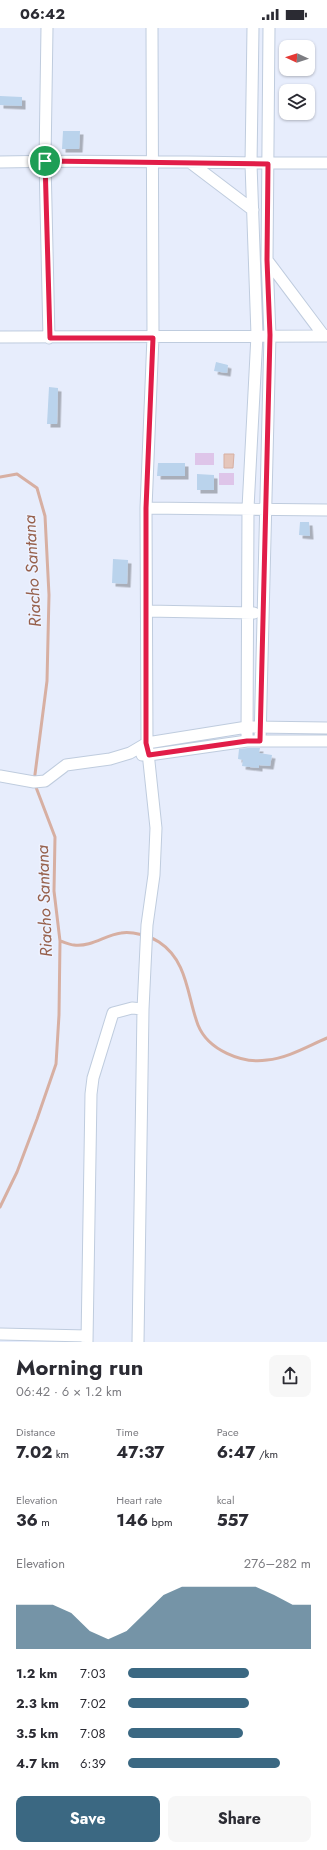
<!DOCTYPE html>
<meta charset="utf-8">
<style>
body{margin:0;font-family:Jost,sans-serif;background:#f7f7f7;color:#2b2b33;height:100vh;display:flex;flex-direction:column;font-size:15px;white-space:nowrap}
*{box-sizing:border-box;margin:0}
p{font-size:13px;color:#7c7c81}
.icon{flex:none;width:22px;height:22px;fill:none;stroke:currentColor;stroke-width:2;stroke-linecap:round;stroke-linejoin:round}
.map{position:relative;height:1314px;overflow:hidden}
.sheet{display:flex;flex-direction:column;background:#fff;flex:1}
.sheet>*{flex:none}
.needle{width:26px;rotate:273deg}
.fabs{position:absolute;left:279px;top:12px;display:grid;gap:8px}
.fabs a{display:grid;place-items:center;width:36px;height:36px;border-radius:8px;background:#fff;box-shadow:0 1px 3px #0004;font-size:20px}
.pin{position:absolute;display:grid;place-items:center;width:34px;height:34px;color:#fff;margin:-17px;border:2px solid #fff;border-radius:50%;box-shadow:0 1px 4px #0007}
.round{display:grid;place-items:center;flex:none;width:42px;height:42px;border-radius:8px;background:#f7f7f7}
.head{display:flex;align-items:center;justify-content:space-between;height:68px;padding:0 16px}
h1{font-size:22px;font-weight:700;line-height:30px}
.metrics{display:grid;grid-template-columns:repeat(3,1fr);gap:6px;height:68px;padding:4px 16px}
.metrics div{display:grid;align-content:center}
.metrics b{font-size:17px;font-weight:700}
.metrics small{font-size:11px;font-weight:400}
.metrics p{font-size:11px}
.chart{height:112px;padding:8px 16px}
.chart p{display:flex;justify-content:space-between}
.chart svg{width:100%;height:72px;margin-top:4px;fill:#3b6882;opacity:.7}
.cta{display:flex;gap:8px;margin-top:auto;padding:8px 16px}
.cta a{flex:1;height:46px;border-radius:8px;background:#3b6882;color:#fff;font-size:16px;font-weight:700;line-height:46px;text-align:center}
.cta a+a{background:#f7f7f7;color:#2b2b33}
ul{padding:0 16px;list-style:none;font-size:13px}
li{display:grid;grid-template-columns:64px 48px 1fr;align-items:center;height:30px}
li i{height:10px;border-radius:5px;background:#3b6882}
.status{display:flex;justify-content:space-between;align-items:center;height:28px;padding:0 20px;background:#fff;direction:ltr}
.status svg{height:11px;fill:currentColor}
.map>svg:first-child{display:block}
.green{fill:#dec5e9}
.water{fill:#e5c6bb;stroke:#d7afa2}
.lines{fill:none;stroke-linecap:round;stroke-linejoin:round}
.stream{stroke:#d7afa2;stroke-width:3}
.building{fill:#bad3ec;filter:url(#shadow)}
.minor-casing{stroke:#bfccde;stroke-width:13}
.minor{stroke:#fff;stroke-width:11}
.route-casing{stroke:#fff;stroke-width:8}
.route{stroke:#e11d48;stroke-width:5}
.labels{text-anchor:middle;stroke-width:3;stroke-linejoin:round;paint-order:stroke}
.water-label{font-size:17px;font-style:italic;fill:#96604c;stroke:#edf2ff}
</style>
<div class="status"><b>06:42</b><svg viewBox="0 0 49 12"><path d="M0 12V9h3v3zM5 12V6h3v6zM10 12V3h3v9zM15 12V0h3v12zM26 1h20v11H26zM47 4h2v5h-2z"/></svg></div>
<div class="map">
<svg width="327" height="1314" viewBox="0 0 327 1314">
<defs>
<filter id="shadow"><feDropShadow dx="3.5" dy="3.5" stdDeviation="0" flood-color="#0004"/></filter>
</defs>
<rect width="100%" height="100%" fill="#e7edfc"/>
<path class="green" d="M195,425H214V437H195Z
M219,445H234V457H219Z"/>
<path class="water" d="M224,426H234L233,440H224Z"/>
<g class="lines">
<path class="stream" d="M0,449L17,446L37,460L45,488L49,567L47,653L34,754L55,809L54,863L60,913L59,987L56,1036L37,1091L17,1144L0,1179
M60,913C64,914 70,917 74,917C92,919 105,907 121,905C132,903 150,908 159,914C188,933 187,968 198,997C208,1022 242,1036 267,1032C288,1030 308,1018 327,1010"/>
</g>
<path class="building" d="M0,68L22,69V78L0,77Z
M63,103H80L79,121H62Z
M216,334L228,337L227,345L214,343Z
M49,359L58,360L57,396H47Z
M158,435H185V448H157Z
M197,446L214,447V462H197Z
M300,494H309L310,508L299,507Z
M113,531L128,532L127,556L112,555Z
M248,720H260L259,725L272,727L270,738L259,737V740L242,738L243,732L238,731L239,721Z"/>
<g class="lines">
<defs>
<path id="minor" d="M47,0L45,133L49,310
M0,134C109,131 218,136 327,135
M191,135L253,182
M267,232L324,308
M0,309L327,308
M146,480L327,482
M147,583L254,585
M247,713L248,480L257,307L251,136L253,0
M260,713L270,307L267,232L269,0
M142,727H149L247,713H327
M0,748L34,754L45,753L66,737L110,731L130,725L147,715L247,699L327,700
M0,1306L87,1308
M87,1314L91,1066L93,1050L113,985L132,980L143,981
M138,1314L143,981L147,897L154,847L156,800L147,715L146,480L153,309L152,0"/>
</defs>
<use href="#minor" class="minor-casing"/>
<use href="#minor" class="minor"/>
</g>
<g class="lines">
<defs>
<path id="route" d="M45,133L268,136L267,232L270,307L260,713H247L149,727L146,715V480L153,310H50Z"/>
</defs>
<use href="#route" class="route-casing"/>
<use href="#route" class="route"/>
</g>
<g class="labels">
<g class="water-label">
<text transform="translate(32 543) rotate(-93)" y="6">Riacho Santana</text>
<text transform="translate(44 873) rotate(-92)" y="6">Riacho Santana</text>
</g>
</g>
</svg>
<div class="fabs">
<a><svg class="needle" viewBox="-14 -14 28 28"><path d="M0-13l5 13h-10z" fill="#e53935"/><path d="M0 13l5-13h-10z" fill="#7c7c81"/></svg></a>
<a><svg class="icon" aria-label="layers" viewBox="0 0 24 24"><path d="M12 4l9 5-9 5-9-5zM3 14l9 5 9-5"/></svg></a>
</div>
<div class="pin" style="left:45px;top:133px;background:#1e9e55"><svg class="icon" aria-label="arrive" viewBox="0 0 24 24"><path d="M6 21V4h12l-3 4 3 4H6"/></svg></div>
</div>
<section class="sheet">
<div class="head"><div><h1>Morning run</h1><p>06:42 · 6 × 1.2 km</p></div><a class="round"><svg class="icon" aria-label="share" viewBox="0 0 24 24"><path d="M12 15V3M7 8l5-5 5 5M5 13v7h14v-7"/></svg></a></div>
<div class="metrics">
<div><p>Distance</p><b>7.02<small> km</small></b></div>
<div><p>Time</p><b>47:37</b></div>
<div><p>Pace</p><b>6:47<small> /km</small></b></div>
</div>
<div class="metrics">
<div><p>Elevation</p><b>36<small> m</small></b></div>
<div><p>Heart rate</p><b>146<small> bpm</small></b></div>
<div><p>kcal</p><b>557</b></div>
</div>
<div class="chart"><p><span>Elevation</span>276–282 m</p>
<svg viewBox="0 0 160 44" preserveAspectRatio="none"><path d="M0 44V17L10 17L20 17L30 22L40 33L50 38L60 33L70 22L80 11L90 6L100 6L110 6L120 6L130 6L140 11L150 17L160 17V44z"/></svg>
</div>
<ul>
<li><b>1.2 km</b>7:03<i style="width:66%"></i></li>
<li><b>2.3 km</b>7:02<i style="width:66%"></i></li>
<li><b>3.5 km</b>7:08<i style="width:63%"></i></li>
<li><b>4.7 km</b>6:39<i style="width:83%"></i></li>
</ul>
<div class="cta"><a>Save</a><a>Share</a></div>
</section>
